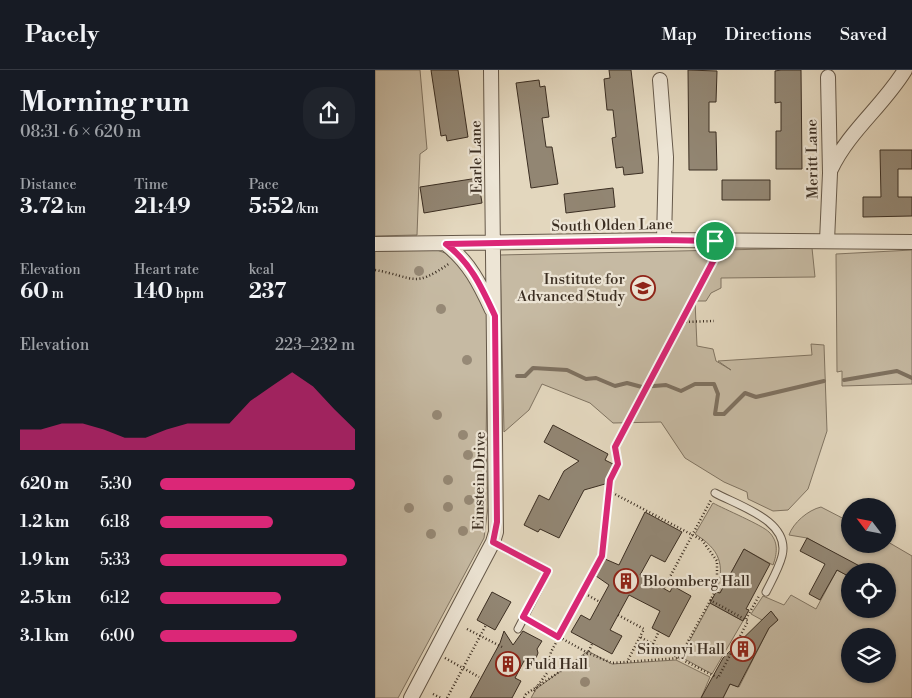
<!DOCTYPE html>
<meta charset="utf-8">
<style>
body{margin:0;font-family:"Libre Bodoni",serif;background:#20242c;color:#f1f3f6;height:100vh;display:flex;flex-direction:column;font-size:19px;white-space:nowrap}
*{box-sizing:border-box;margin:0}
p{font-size:16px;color:#9ea1a6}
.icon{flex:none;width:28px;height:28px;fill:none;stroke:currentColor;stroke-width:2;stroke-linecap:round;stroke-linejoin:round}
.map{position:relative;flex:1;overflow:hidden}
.side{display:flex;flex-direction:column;background:#171b24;width:375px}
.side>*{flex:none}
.needle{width:32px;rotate:302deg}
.buttons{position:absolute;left:466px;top:428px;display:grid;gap:10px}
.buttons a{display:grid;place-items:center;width:55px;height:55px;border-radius:50%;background:#171b24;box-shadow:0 1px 4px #0004;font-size:25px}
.pin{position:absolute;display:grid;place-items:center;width:42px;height:42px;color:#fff;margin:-21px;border:2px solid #fff;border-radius:50%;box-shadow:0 1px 5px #0007}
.round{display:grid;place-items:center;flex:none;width:52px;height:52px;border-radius:20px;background:#20242c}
.summary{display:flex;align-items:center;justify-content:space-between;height:85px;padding:0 20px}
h1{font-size:28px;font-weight:800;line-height:38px}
.figures{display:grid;grid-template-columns:repeat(3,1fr);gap:8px;height:85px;padding:5px 20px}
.figures div{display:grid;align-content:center}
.figures b{font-size:21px;font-weight:800}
.figures small{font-size:14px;font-weight:400}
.figures p{font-size:14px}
.chart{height:140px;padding:10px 20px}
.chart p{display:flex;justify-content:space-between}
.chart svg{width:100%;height:90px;margin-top:5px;fill:#db2777;opacity:.7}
ul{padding:0 20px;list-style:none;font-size:16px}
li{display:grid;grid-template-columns:80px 60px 1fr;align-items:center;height:38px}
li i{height:12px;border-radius:6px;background:#db2777}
header{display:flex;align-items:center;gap:30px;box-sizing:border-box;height:70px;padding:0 25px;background:#171b24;border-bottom:1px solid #363941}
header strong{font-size:24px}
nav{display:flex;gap:28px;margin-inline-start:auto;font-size:18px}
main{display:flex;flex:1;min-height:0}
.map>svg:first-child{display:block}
.green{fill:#c6baa3;stroke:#807462;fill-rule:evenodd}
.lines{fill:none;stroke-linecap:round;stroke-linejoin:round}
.stream{stroke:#7e7160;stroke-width:4}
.building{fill:#928673;stroke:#3b2e22}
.service-casing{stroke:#655849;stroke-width:9}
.minor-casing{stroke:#655849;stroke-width:16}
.path{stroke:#3b2e22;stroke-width:2.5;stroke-dasharray:1 2.5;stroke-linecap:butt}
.service{stroke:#ede5d5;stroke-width:7}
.minor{stroke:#ede5d5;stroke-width:14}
.tree{fill:#968976}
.route-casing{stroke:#fff;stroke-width:10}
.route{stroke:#db2777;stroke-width:6}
.labels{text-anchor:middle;stroke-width:4.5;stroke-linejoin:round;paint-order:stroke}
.street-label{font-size:15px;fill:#3b2e22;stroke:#ede5d5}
.poi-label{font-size:15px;fill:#3b2e22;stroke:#ede5d5;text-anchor:end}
</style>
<header>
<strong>Pacely</strong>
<nav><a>Map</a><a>Directions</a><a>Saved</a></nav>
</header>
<main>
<section class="side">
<div class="summary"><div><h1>Morning run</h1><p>08:31 · 6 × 620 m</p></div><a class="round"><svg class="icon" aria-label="share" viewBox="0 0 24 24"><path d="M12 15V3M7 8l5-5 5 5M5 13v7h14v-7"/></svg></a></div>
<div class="figures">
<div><p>Distance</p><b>3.72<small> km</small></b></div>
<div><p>Time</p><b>21:49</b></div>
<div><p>Pace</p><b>5:52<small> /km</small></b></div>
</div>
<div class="figures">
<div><p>Elevation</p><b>60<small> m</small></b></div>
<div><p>Heart rate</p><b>140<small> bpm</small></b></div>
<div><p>kcal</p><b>237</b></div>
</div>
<div class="chart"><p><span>Elevation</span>223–232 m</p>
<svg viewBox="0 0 160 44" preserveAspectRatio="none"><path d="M0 44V34L10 34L20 31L30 31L40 34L50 38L60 38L70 34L80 31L90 31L100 31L110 20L120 13L130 6L140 13L150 24L160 34V44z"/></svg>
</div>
<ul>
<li><b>620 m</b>5:30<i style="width:100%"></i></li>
<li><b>1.2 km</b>6:18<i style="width:58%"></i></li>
<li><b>1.9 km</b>5:33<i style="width:96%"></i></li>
<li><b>2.5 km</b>6:12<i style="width:62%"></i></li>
<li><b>3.1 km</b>6:00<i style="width:70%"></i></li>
</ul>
</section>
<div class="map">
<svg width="537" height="628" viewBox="0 0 537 628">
<rect width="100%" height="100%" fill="#e3d7be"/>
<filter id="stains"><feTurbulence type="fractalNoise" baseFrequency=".004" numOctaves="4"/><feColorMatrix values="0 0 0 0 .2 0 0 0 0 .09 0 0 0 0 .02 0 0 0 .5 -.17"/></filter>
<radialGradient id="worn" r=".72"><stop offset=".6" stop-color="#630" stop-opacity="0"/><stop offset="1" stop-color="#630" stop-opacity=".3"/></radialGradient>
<path class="green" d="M0,0H45L52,79L45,84L42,165L0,166Z
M437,178L440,207L346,208V218L336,223L331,231H320L322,276L338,279L341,291L356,300L343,291L437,285L436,274L449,275L452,361L433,419L413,440L398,441L373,429L372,422L349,412L310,388L286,352L238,353L215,333L167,314L154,340L129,362L125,185Z
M62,180L70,183L82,193L106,227L113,247L111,373L113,437L109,468L23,628H0V181Z
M537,180V314L467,316V301L462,302L461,184Z
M338,433C349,439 387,455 394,462C404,472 402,484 398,495L369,479L345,523L341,522C351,494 344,479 320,464Z
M446,437L475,452V474L513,472L537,486V628H348L355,614L364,617L394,558L403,550L396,541L387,550L376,544L388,526L409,535L416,525L441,539L462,500L475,507V539H512V501H492L432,468L414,465C418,453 433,440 446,437ZM475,566H512V604H475Z
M335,533L368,551L337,604L306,587Z
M213,581L237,594L301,590L335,607L326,628H156L161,619Z"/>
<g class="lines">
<path class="stream" d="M142,306H150L158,298L192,300L211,309L221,308L240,316L252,313L267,317L291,315L306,321L320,314H339L343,324L340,344H349L370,323L381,327L449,311
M469,310L522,301L537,308"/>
</g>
<path class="building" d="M56,0H83L93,67L72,71L71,65L66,66Z
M234,0H256L268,103L249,105L248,97L241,98L237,68L241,67L238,40H232L229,9L235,8Z
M313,0L342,1L341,32H334V62H341L342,100H314Z
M406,0H426L427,99H401V61H406V32L400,33V1Z
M164,10L165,17L170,16L174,47L167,48L171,77H177L183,114L156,118L141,13Z
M505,80H537V99H523V127H537V146L488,147V127H506Z
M103,108L107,133L49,143L45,117Z
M347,110H395V130H347Z
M238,118L240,137L191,143L189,124Z
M178,355L233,384L230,390L240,395L230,414L209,420L184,468L165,459L163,462L149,455L164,425L174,430L189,401L204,391L169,372Z
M270,442L307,462L290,492L276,485L265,505L295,522L298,516L316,526L294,567L277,558L285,541L254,525L235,560L247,566L237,584L196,562L206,545L215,550L234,515L221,506L230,489L244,495Z
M432,468L494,501H475V507L462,500L445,530L434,524L450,494L425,481Z
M369,479L395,494L371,539L374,540L368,551L335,533L341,522L345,523Z
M117,522L136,532L120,560L102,550Z
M396,541L403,550L394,558L363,617L355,614L348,628H326L348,588Z
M129,561L138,575L148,561L167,571L162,579L163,583L161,588L149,591L140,608L146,611L137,628H95L125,573Z"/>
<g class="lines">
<defs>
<path id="service" d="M340,423C364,436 416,451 407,486C404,498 397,510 391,522
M118,472L173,501L143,559"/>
<path id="minor" d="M285,10L291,87L289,170
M456,99C474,61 508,36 530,0
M452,171L455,103L453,7
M0,174L289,170L537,172
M71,174C94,192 105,214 117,240
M36,628L118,472L121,462L116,0"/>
</defs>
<use href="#service" class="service-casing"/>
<use href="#minor" class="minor-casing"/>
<path class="path" d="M0,200C40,207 38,219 75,193
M307,252L339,251
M234,421L327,470L342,491V518L304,588L265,567
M289,518L336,430
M207,522L225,532
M243,545L269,559L252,592
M371,549L384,526
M157,552L213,583L237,593L304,588L343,608L373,551L335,530
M92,559L127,577
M278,574L284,561
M70,588L104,607
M159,621L172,603L176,582L227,486L235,410L243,394L240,377L343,184
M58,624L66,628
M72,628L111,555
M149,628L151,624L213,583L217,574"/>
<use href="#service" class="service"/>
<use href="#minor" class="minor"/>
</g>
<g class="tree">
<circle cx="44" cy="201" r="5"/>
<circle cx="66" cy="239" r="5"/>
<circle cx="92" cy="290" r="5"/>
<circle cx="62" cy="345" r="5"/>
<circle cx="88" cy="365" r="5"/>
<circle cx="93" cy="385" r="5"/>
<circle cx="73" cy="410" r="5"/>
<circle cx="94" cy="430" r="5"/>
<circle cx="73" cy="437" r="5"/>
<circle cx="34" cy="438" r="5"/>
<circle cx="88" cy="461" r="5"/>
<circle cx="56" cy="464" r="5"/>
<circle cx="210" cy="612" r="5"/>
</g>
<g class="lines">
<defs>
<path id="route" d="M289,170L340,171L343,182L240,377L243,394L235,410L227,486L183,567L148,547L173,501L118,472L122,452L120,246C107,218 96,193 71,174Z"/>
</defs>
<use href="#route" class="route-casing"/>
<use href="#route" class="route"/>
</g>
<defs>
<symbol id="university-ring" viewBox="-11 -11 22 22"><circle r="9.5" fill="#ede5d5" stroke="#8f2418" stroke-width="1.5"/><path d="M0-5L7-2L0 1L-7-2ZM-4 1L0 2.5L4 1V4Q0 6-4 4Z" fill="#8f2418"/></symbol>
<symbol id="building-ring" viewBox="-11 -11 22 22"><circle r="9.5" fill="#ede5d5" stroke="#8f2418" stroke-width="1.5"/><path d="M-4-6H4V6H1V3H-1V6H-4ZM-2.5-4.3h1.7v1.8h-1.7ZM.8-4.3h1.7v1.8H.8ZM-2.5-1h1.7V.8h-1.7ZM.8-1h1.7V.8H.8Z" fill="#8f2418"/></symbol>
</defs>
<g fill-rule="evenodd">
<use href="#university-ring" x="254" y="204" width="28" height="28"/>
<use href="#building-ring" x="237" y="497" width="28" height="28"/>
<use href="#building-ring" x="354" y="565" width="28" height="28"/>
<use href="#building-ring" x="119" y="580" width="28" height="28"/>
</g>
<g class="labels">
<g class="street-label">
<text transform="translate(101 87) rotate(-91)" y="5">Earle Lane</text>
<text transform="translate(437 89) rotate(-91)" y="5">Meritt Lane</text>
<text transform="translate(237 155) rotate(-1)" y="5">South Olden Lane</text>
<text transform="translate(104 411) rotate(-89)" y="5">Einstein Drive</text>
</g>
<g class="poi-label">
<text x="250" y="214">Institute for<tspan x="250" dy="17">Advanced Study</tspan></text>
<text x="268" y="516" text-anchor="start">Bloomberg Hall</text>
<text x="350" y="584">Simonyi Hall</text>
<text x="150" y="599" text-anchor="start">Fuld Hall</text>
</g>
</g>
<rect width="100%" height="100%" filter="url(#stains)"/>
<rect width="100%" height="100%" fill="url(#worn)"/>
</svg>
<div class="buttons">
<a><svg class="needle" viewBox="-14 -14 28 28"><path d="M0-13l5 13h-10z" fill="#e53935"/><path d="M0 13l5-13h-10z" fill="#9ea1a6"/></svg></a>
<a><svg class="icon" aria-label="locate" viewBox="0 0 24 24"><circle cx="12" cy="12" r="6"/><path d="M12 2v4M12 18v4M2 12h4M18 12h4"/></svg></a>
<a><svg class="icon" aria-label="layers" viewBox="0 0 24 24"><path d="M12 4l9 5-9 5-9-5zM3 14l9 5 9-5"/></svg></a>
</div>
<div class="pin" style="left:340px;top:171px;background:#1e9e55"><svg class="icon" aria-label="arrive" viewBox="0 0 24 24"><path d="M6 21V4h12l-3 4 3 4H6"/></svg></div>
</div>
</main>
